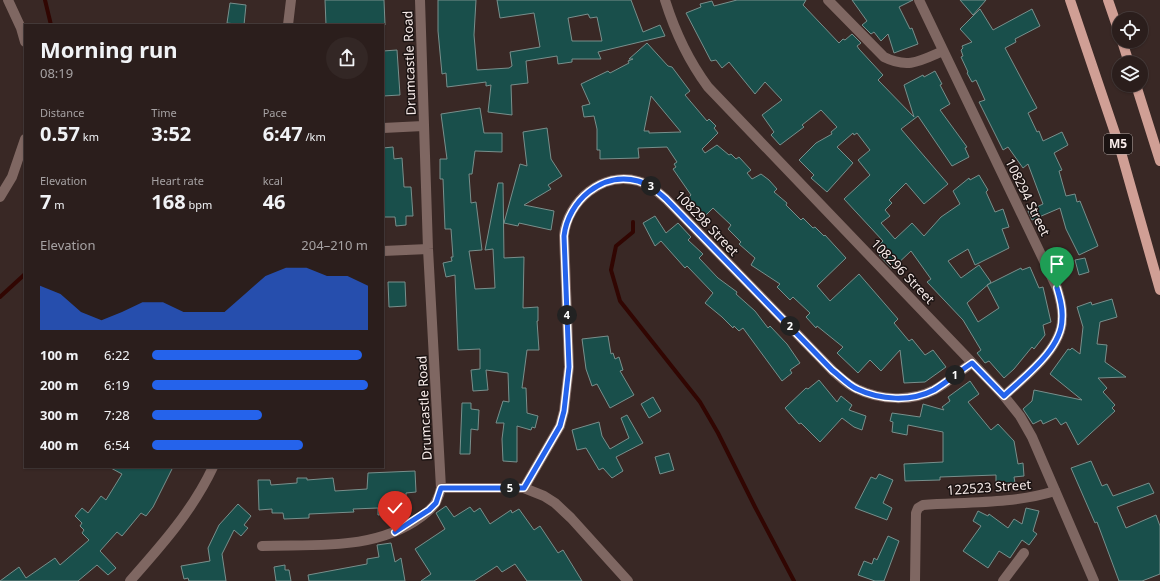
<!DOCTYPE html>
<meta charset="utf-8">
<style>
body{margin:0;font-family:"Noto Sans",sans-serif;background:#332725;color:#f1f3f6;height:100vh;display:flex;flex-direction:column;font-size:15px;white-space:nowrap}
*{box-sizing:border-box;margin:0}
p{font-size:13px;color:#a6a2a3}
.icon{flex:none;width:22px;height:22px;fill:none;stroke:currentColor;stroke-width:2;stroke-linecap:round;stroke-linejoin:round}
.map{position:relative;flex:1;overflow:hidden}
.drawer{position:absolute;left:24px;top:24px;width:360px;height:444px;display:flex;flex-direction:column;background:#2b1e1c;border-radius:0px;box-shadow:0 1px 3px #0004,0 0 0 1px #473c3b}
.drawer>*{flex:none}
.controls{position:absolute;left:1112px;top:12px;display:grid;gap:8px}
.controls a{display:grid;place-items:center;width:36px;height:36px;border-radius:50%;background:#2b1e1c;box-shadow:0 1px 3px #0004,0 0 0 1px #473c3b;font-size:20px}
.pin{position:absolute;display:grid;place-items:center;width:34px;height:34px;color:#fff;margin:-41px -17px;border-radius:50% 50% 50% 0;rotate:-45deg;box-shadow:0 0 4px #0007}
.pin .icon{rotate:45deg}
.km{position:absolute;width:20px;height:20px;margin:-10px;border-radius:50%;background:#222;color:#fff;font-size:11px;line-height:20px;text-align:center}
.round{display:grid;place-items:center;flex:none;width:42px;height:42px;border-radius:21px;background:#332725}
.overview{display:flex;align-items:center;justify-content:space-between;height:68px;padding:0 16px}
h1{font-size:22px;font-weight:700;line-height:30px}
.stats{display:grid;grid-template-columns:repeat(3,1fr);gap:6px;height:68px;padding:4px 16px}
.stats div{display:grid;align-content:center}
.stats b{font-size:20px;font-weight:700}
.stats small{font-size:11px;font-weight:400}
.stats p{font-size:11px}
.chart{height:112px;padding:8px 16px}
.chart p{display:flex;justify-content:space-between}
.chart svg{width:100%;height:72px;margin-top:4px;fill:#2563eb;opacity:.7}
ul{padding:0 16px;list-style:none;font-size:13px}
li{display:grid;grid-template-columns:64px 48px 1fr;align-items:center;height:30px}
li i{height:10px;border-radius:5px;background:#2563eb}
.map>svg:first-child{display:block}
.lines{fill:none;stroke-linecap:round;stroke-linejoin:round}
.stream{stroke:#310602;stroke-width:4}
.building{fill:#194f4b;stroke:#788f8c;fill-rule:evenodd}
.minor{stroke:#7f6762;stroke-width:10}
.tertiary{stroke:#7f6762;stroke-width:10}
.primary{stroke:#d09f95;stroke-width:10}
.route-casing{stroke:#fff;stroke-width:8}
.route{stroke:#2563eb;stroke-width:5}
.labels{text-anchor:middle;stroke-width:3;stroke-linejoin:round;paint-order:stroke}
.shield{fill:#1b1312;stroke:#b6aba9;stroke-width:1}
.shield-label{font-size:12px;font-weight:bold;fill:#f8ecea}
.street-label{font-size:13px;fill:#f8ecea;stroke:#1b1312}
</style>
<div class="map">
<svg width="1160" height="581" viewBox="0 0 1160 581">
<rect width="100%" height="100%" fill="#392825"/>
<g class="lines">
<path class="stream" d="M45,0L51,25
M633,222V232L616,246L611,270L620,301L700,402L718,433L755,507L794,581
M0,297L25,274"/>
</g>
<path class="building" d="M325,0H384L385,25H326Z
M438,0H476L474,35L477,70L509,68L512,66L510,52L540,47L534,13L500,18L497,0H631L643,32L660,25L665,36L598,52L601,59H572V62L558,64L557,56L526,61L528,83L511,85L512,115L488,112L491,85L486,86V82L447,87L446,73L442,74L438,31ZM588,14L590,18L597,17L602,41H572L568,18Z
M737,0H806L803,5L839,43L843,39L845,40L852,34L861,43L857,46L859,49L883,75L878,80L914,117L904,85L923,75L924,77L935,71L942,84L940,85L950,104L940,110L967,147L965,148L969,157L952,166L918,116L901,129L948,184L924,204L906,183L889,200L892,203L885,210L890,216L881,223L895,239L912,223L924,236L941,217L960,204L953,191L969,178L970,180L979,175L988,190L986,192L995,212L1003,209L1009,227L1002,229L1009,248L975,265L968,249L948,261L961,278L979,265L991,282L967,303L978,322L999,308L987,285L1021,268L1022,270L1030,267L1039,288L1043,287L1051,322L1043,325L1045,335L1034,349L1032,347L1014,369L1004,378L989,361L985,363L977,353L981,350L963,320L927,282L931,279L911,251L892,269L879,255L883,251L878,246L883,241L844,199L870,175L858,160L870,150L857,133L854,135L853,133L837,147L853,163L827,192L811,178L814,175L799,160L816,143L832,134L831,132L837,127L821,110L802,125L804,127L780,145L771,135L774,132L762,115L782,100L765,82L755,94L729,62L722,68L716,60L711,61L686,13L701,7L700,4L712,1L714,6Z
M852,0H913L899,7L910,29L912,28L918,44L894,53L888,34L881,41L874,32L871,34L862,25L867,21Z
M960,0H986L973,15Z
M230,3L246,5L244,25L227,23Z
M980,9L993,30L1032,9L1040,26L1015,39L1016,42L1005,48L1037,108L1028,113L1037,132L1039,131L1043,141L1062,132L1068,145L1054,153L1062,170L1059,171L1066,196L1075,194L1077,202L1080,201L1098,246L1079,255L1066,229L1060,208L1032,220L1028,211L1043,204L1028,164L1023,168L1008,147L1003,150L979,102L985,100L976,80L972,82L967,73L968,72L961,57L963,56L961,50L963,48L962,46L972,42L960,29Z
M647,43L668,66L672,67L690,91L685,95L707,121L709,119L716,126L714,128L718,133L702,149L705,153L717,145L729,155L731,154L736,159L739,157L751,170L747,173L752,179L761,174L769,180L777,189L774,192L787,203L786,205L801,220L803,218L813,228L815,227L824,236L825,235L846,258L817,286L830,301L859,274L898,319L894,323L909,341L912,339L925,355L933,350L946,367L925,382L904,383L900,350L881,371L870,360L858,373L837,353L843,347L817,326L816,328L806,317L810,313L793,297L790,300L777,287L780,284L751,265L755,258L739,244L741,242L728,229L731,225L713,208L704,217L691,204L687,199L691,195L673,169L676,167L674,164L677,162L667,147L638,148L639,158L600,159V150H597V129L594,116L584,117L582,106L590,104L581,84L608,71L610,73L629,63L628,61L633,59H629ZM651,96L681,132L649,133V131H644Z
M397,50L400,95L383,96V51Z
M480,108L484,133H502V152L475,151L472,174H469L471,203L476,202L482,250L469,251L475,289L495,288L493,249L485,250L498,183H503L504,258L524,257L523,308L538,307V321H537L539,350H527L522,388H526L527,413L538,416L535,428L532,427L531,430L517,426V462L503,461L502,439L504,423H496L503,401L509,402L508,373L486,370L488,390L473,391L471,370L480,369V349L458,350L455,275L446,277L443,263L452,261L451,257H453L451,229H445L443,179H440V159H447L441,114Z
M547,128L551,159L562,176L548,185L551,189L524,205L554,211L551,230L519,223L518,226L504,223L520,164L527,166L523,132Z
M393,147L394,159L402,158L404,187H411L413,216H406V225L396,226L395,217H383V148Z
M655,216L666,233L678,223L691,237L688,240L703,254L699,258L718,278L737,292L736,294L755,311L768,328L770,326L787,344L800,363L790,370L792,373L782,381L743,328L739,331L734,326L733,328L722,317L705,303L713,293L687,266L685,268L661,241L655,246L643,223Z
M1085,258L1089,272L1079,275L1075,260Z
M388,282H405L406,306L389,307Z
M1112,299L1117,317L1100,322L1097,344L1107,345L1105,362L1126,377L1098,378L1107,388L1103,392L1115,405L1112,408L1115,411L1078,445L1066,422L1061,425L1056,418L1043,424L1041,420L1033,424L1023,409L1032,401L1034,390L1082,400L1050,374L1068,349L1070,350L1072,348L1080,354L1083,327L1077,307L1091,302L1092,305Z
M608,336L611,354L613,353L615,359L619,357L623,370L620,371L634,395L610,408L597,384L592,386L586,369L582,339Z
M819,380L837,402L841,396L852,405L849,410L866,416L862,430L854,427L842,418L820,442L801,423L799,424L785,408L806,388L808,389Z
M970,381L979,394L968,402L991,430L998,424L1014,441L1018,464L1023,463L1024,476L1014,477L1015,483L996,484V475L940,477V480L905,481L904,464L943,462V432L908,425L907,435L892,432L893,422L890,421L892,413L920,417L923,404L944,410L942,407L950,401L948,397Z
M653,397L661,411L649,418L641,404Z
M462,403H471V409L479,410L478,430L471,429L470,454H460Z
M627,415L643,443L616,457L623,471L612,478L603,468L599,470L586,448L577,450L572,430L599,422L602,436L610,449L629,438L621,418Z
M669,453L674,470L660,474L655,457Z
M1091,461L1102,486L1107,484L1113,496L1149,483L1154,493L1117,507L1126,528L1156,515L1160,526V574L1142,581H1119L1097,522L1095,523L1071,468Z
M109,467H173L153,507L146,516L141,513L122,536L117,532L100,551L116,568L108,575L97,565L78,581H0L19,567L26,578L55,558L60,565L89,540L82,533L84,530L80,526L82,523L75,516L82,508L88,513L101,496L106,500L122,474Z
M415,471L416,492L406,493V496H389V514L378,515V508L353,509L354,512L309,514V518L284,519L283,513H272V509L259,510L258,480H270L271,485L297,483V478H307V480L333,478L335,491L367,489L368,473Z
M879,474L893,480L883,503L892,508L887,520L855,508L871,477L876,479Z
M238,504L251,516L244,525L248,528L241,536L234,530L222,554L226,581H189L188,578L184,579L181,566L210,561L208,548L219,525Z
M446,506L454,517L470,507L474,512L480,508L490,524L511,510L512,513L519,509L534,530L540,526L558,553L563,550L582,581H527L515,564L502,572L497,566L474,581H421L431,574L415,549L445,529L436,513Z
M1026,508L1039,511L1033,531L1037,534L1029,545L1022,540L1010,558L999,551L988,568L963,551L981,526L973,521L978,511L988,516L989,514L1008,528L1014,519L1022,524Z
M888,536L899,541L884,581H875L858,575L864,561L872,564L874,558L877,560Z
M391,543L395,562L401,558L405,581H309L308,575L367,564V559L379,557L377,545Z
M285,565V570H289L291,581H276L274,567Z"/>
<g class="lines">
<path class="minor" d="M8,0L21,28L25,42
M828,0L884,57C908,69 920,61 943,51
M919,0L1057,288C1060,298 1063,308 1062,319C1062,349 1024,377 1004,396
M383,128L423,126
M0,197L12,177L25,139
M383,251L428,249
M441,488H524L544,496L555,503L571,518L628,581
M524,488L560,426L564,411L569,367L564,235C568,201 602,171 638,181C649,184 658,192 666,199L833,371C840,377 848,385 857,389C880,400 911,402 934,390C947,383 960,371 972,363
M262,546C315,544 375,551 421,517C426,513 433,508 436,502C438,498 440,493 441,488L428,249L420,0
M915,581L916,513L918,508L923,505C967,502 1013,504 1055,491
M1003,581L1024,553"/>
<path class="tertiary" d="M665,0C675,32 688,60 708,87L1004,396L1020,416L1032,437L1094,581
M288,25L291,0
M130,581C161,546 193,510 213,467"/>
<path class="primary" d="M1070,0L1119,145L1160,290
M1108,0L1119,32
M1122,41L1129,63
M1136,85L1160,161"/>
</g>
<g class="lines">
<defs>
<path id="route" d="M395,532L429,510L436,503L441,488H524L560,426L564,411L569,367L564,236C568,201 602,171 638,181C649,184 658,192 666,199L832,370C840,376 848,385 857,389C880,400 911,402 934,390C947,382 960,371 972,363L1004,396C1024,377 1062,349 1062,319C1063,308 1060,298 1057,288"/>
</defs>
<use href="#route" class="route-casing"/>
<use href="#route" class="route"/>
</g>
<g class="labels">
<rect class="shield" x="1104" y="134" width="28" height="20" rx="3"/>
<g class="shield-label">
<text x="1118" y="148">M5</text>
</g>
<g class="street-label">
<text transform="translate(409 63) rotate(-92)" y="5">Drumcastle Road</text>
<text transform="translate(1028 197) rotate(64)" y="5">108294 Street</text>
<text transform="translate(707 223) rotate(46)" y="5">108298 Street</text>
<text transform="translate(903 271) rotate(46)" y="5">108296 Street</text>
<text transform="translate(424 408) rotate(-93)" y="5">Drumcastle Road</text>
<text transform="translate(989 487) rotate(-4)" y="5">122523 Street</text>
</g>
</g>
</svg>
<div class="controls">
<a><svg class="icon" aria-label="locate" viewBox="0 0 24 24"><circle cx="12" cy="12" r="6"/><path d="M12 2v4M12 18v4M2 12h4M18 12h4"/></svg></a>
<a><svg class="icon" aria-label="layers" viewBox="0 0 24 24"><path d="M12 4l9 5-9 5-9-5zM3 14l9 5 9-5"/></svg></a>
</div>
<div class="pin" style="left:1057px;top:288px;background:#1e9e55"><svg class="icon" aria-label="arrive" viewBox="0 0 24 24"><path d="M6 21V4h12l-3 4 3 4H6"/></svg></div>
<div class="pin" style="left:395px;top:532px;background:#d93025"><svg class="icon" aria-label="check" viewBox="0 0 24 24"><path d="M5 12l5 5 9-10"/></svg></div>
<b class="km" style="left:955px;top:375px">1</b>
<b class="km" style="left:790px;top:326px">2</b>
<b class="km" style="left:651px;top:186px">3</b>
<b class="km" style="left:567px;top:315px">4</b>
<b class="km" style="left:510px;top:488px">5</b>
<section class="drawer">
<div class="overview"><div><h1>Morning run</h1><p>08:19</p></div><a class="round"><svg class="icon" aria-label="share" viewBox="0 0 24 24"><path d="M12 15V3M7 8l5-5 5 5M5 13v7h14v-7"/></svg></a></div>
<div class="stats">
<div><p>Distance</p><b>0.57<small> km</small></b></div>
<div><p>Time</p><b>3:52</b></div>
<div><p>Pace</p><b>6:47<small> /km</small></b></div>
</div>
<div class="stats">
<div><p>Elevation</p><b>7<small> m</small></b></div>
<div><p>Heart rate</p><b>168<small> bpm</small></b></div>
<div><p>kcal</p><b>46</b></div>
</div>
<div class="chart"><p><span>Elevation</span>204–210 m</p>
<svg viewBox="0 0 160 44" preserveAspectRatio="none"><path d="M0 44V17L10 22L20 33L30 38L40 33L50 27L60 27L70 33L80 33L90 33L100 22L110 11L120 6L130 6L140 11L150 11L160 17V44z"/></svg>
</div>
<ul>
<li><b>100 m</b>6:22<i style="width:97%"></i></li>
<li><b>200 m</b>6:19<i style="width:100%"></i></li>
<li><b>300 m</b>7:28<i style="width:51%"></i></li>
<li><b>400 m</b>6:54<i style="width:70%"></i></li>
</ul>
</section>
</div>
